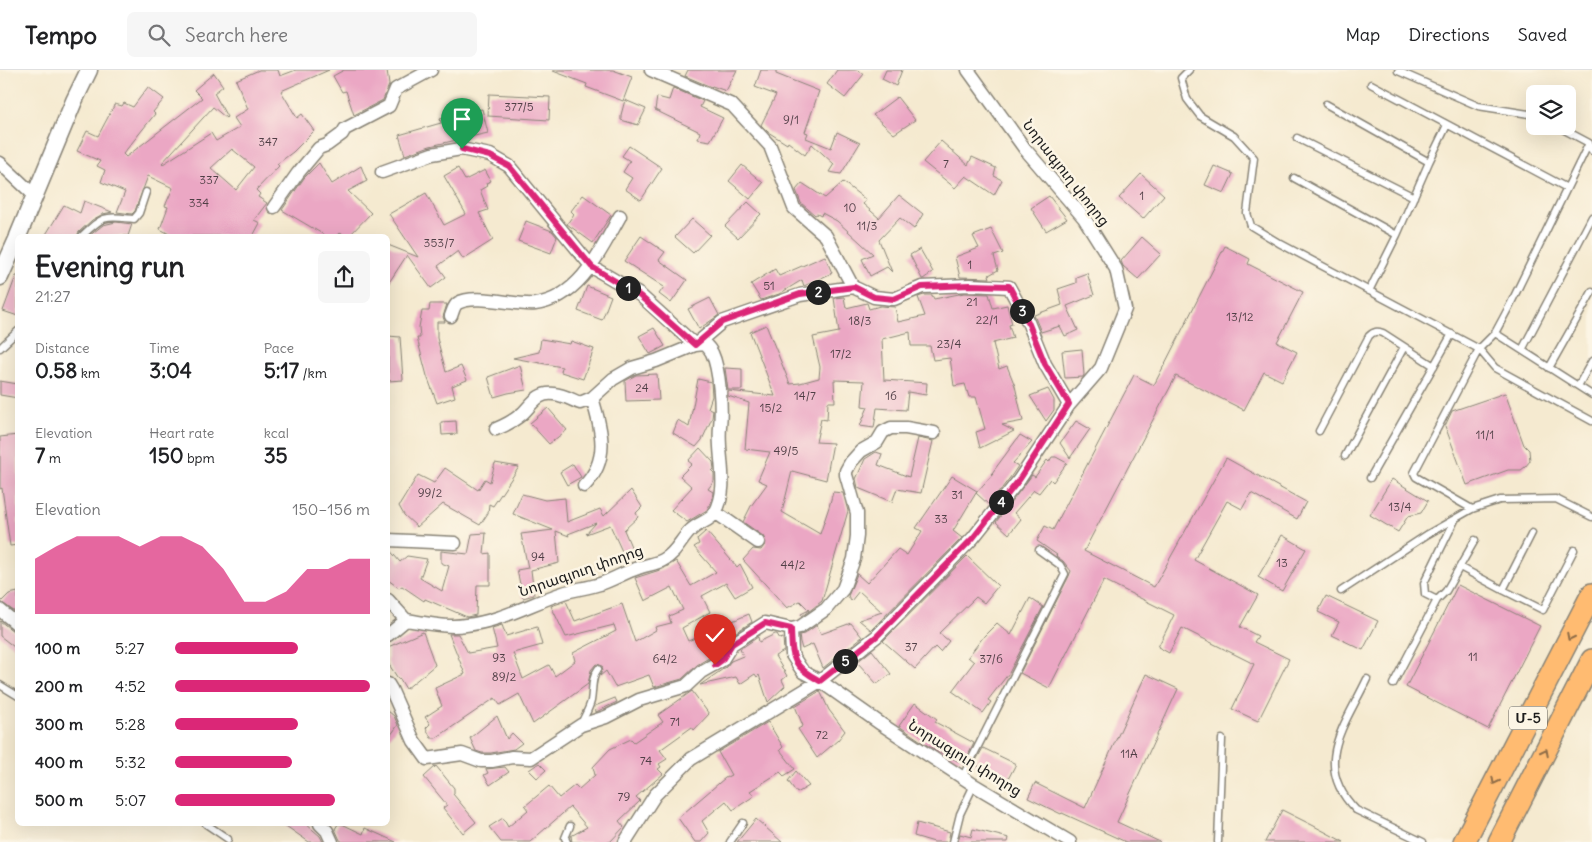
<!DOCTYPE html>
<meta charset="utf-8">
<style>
body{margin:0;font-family:Delius,"Noto Sans Armenian",sans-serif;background:#f6f6f6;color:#202124;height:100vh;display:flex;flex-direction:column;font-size:19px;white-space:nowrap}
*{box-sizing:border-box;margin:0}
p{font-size:16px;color:#757577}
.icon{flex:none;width:28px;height:28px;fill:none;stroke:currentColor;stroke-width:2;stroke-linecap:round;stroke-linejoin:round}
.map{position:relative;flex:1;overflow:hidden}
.drawer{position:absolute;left:15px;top:164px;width:375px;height:592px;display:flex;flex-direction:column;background:#fff;border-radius:8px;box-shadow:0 5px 20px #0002}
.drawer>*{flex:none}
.buttons{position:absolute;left:1526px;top:15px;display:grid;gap:10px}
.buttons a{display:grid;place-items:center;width:50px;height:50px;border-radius:8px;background:#fff;box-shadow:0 5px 20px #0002;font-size:25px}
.pin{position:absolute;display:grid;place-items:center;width:42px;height:42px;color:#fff;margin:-51px -21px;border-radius:50% 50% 50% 0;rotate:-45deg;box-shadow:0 0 5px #0007}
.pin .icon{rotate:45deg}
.km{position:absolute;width:25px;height:25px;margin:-12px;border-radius:50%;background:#222;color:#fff;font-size:14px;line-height:25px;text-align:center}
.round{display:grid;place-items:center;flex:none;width:52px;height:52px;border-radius:8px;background:#f6f6f6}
.headline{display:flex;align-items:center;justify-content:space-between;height:85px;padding:0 20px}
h1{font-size:28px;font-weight:700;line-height:38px}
.stats{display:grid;grid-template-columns:repeat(3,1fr);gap:8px;height:85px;padding:5px 20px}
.stats div{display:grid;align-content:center}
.stats b{font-size:21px;font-weight:700}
.stats small{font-size:14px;font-weight:400}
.stats p{font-size:14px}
.chart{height:140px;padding:10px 20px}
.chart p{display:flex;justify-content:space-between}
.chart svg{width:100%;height:90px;margin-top:5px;fill:#db2777;opacity:.7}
ul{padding:0 20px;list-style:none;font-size:16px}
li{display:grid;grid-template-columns:80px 60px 1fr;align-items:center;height:38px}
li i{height:12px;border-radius:6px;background:#db2777}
header{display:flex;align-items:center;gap:30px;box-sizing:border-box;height:70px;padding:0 25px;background:#fff;border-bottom:1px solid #e0e0e0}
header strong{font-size:24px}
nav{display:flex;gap:28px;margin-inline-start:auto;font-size:18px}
.search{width:350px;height:45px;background:#f6f6f6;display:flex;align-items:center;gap:12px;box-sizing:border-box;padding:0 18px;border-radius:8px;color:#757577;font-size:19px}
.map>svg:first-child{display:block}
.building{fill:#eba7c4;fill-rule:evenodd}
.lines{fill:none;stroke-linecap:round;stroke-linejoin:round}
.service-casing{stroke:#888376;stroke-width:9}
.minor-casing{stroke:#888376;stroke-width:15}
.tertiary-casing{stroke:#888376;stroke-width:19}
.trunk-casing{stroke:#888376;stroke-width:24}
.service{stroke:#fff;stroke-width:6}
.minor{stroke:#fff;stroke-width:12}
.tertiary{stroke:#fff;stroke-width:16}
.trunk{stroke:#ffbb71;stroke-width:21}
.oneway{stroke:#8e6c46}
.route-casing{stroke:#fff;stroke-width:10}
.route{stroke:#db2777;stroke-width:6}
.labels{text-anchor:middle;stroke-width:5;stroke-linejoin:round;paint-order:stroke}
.number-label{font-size:12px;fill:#503f46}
.shield{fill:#fcf5e5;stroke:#5f5d58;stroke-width:1}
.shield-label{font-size:14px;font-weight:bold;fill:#1c1c1c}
.street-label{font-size:15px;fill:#1c1c1c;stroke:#fcf5e5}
</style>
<header>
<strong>Tempo</strong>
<div class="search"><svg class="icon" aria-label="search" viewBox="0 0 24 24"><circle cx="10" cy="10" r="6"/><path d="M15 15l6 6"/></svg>Search here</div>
<nav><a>Map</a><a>Directions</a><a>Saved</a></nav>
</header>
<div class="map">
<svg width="1592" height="772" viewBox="0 0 1592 772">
<rect width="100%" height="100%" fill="#fcf5e5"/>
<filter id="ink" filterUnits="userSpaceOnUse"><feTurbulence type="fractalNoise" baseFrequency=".02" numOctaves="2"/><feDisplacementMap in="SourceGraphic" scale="10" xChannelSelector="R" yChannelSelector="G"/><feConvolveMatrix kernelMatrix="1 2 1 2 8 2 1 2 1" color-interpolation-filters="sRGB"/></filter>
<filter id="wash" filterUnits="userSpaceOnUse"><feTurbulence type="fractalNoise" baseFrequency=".0096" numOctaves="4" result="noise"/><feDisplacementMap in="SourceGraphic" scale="20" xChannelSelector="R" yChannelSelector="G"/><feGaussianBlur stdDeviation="1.12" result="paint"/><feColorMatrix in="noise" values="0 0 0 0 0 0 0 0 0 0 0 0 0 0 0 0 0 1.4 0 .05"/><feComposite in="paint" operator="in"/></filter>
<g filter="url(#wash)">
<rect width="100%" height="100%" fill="#f5ead0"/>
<g id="blocks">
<path class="building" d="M259,0H278L280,6L296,0H329L281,21L297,48L302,44L314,61L293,82L277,94L279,96L256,120L260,124L258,127L267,133L254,150L260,153L253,166H173L160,159L168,137L165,136L173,118L148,106L135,141L132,144L117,142L125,122L101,112L105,100L97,96L100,91L77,81L87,61L98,66L115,34L122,36L124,33L133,37L148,17L164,29L153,42L155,44L123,84L126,87L202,28L194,20L214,3L223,16L214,23L227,47L226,48L213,37L162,93L163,94L211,63L216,71L240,57L234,48L248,39L236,10ZM232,79L254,97L236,120L211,98Z
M344,0H387L389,15L383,30L354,45L346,21L342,22L333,6Z
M553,0H613L632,7L623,31L586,17L587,14L553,1Z
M688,0H737L726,21L712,16L711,17L685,6Z
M761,0H776V4L819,21L805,62L808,63L806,68L831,78L837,62L860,73L841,104L829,102L834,94L812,74L805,85L788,72L787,74L768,62L761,55L776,25L755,17Z
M837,0H857L864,4L845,28L827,14Z
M886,0H902L896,16L882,9Z
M673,18L703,31L700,37L723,48L710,71L698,69L700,62L655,40L657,27L669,30Z
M489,24L550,27L549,50L488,46Z
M897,27L915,50L894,64L873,45Z
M625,30L646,39L638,55L621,50V45Z
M482,39L488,63L430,76L405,85L399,65L441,53L440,49Z
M941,71L968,95L972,87L996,98L994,106L1002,110L994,125L966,106L955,118L923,92Z
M629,76L662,98L641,130L625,119L632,108L623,102L630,91L622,86Z
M319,93L332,114L361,96L367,111L348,121L371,143L349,166L339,163L336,166H326L282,140L304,108Z
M742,95L763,113L750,129L729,111Z
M1214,96L1233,104L1224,123L1205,115Z
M458,98L465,110L485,100L491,111L486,113L487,116L480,120L488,140L479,143L493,170L463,189L458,181L438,196L446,207L431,218L407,185L388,214V175L418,187L389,144L426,123L444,155L466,144L444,106Z
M1141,104L1164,125L1143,149L1119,128Z
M843,112L866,130L863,134L879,148L899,125L923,144L914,159L900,148L879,170L892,202L887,197L870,206L862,189L873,184L837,151L822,143L821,146L817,144L815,145L801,133L796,120L802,113L825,128Z
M583,125L611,145L593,173L567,154L574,144L571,141Z
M1049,126L1067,149L1046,161L1031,138Z
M84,131L112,142L103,144L92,150L79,162L77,166H45L64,135L80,143Z
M748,132L761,144L738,168L725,156Z
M692,149L710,165L693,183L675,167Z
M526,151L552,161L557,167L551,183L518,171Z
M116,152L132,154L128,166H89L103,155Z
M991,159L1003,183L994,186L998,200L989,205L990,208L960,207L955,187L979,178L973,166Z
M641,166L665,182L659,190L687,210L671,233L659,224L664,217L624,191Z
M1142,167L1161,184L1138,209L1123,196L1121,191Z
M1225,176L1250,189L1248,194L1303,222L1277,272L1297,282L1282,311L1264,302L1244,340L1176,306L1084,481L1154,517L1226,388L1306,432L1297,449L1251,423L1242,439L1227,431L1194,490L1258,525L1240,557L1258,566L1254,572L1289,589L1258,651L1232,639L1254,594L1182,558L1169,583L1158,577L1174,545L1104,510L1049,618L1020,603L1069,506L1071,501L1063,491L1056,486L1057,485L1037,471L1045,456L1053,460L1134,305L1154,315Z
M920,179L933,202L923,209H922L910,185Z
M825,186L832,203L804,216L802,210L779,224L761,230L751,214L775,199L779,206Z
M1087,203L1094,225L1067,236L1078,260L1065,266L1060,256L1041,262L1034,245L1062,235L1058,219L1076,213V207Z
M16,206H18V246L3,241Z
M587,216L611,226L602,250L578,241Z
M964,223L989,224L993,238L1007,235L1012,254L1009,255L1013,268L993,273L999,299L1007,296L1015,316L1023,351L1002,355L1014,361L980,378L976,362L985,359L976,327H969L965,314L954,316L950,288L933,290L930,276H911L910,262L882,269L884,310L927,313L926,325L908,322L906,340L877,338L874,358L860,356L868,337L862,336L864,311L834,310L835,332H828L827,350L821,349L816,372L833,373L826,410L792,401L782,442L820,464L829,437L833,422L843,423L848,441L822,531L812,539L802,546L801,544L809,540L800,531L787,538L743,490L753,479L761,480L766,473L763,466L743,452L751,436L767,414L758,410L770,382L745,379L749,333L728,326V321L775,326L750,262L766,255L790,314L800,313L819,308L820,297L813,267L839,262L834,228L844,227L846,238L867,233L869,239L880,236L895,237L898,252L925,246L918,227L924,225H932L934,229Z
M710,228L719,245L699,259L688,239Z
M430,234H447L443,247L445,252H437V268L446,302L461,296L467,310L452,316L455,327L437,333L427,306L417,268H420L419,257L422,241H429Z
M654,258L665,276L650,284L639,266Z
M388,266L400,267L403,310L388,311Z
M541,269L570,274L571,271L594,279L583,309L561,302L562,297L513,288L539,282Z
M1082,279L1084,305L1083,307L1065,308L1062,281Z
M520,295L526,320L508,323L494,327L488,307Z
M725,298L742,299V320H728Z
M657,304L659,330L626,331L625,311L636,305Z
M698,309L711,312L712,326L708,338L713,340L712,348L702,370L696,377L673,363L678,350L689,357Z
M0,311L18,314V328L0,325Z
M1048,319L1054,330V340L1046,351L1030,326Z
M1505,323L1524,375L1529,380L1530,391L1525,397L1521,400H1508L1467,415L1445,356L1452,341Z
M548,338L567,360L549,374L530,353Z
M456,351L457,364L442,365L441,352Z
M1076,351L1090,359L1070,388L1060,373Z
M18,365V475L10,476L2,418L0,419V367Z
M1020,365L1032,372L1013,393L1018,396L1012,405L989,435L976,423L953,461L962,468L871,560L859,550L882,542L859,521L851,531L848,526L857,504L867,513L898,479L907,485L922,461L916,458L952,406L977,421L976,423L993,404L992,403Z
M918,368L933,371L921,423L897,419L892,432L858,418L856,409L865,389L876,382L882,384L878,395L909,407Z
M700,378L713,392L714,399L712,401L714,403V411L708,419L713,422L712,430L707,440L687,452L671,440L692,417L680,406L692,394L688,391Z
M1052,387H1056L1067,393L1053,412L1050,409L1039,423L1034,420L1014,443L1021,449L1009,464L996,452L1032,405L1035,407L1047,390L1049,392Z
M495,393L519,397L493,436L489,434L488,443L480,455L443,434L417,457L404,445L399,436L418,405L434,413L445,398L478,420L485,409L490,412Z
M573,394L581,407L567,415L560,402Z
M1392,409L1428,431L1421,443L1408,446L1398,462L1370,445Z
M631,420L642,437L636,443L638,447L624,460L635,486L626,490L610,455L586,464L596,453L568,464L569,466L556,461L559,493L531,500L534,525L523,528L517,500L528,498L521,464L553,460L513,444L522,424L545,430L565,428L567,452L600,439L604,446Z
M706,461L737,497L740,494L752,517L735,527L726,513L702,526L710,542L682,558L688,571L702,565L712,586L697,595L682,609L654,617L649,605L615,617L606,601L600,606L603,597L600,595L596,594L591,600L588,614L533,654L519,624L500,635L495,628L436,668H431L426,658L430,654L425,647L442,636L435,618L465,604L449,564H458L468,583L497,578L492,558L502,555L506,566L537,557L542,575L513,583L523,609L549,595L555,606L575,591L573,583L616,561L614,555L566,567L551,536L566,531L575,551L622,534L635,572L656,560L655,557L671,553L669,546L683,540L672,517L645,531L635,508L663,499L676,491L691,516L716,502L694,477L699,474L697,469Z
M486,463L484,484L490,483V515H477L476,545L467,547L425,529L424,531L402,516L399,518L388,510V478L400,492L407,486L427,489L420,508L442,521L449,496L441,493V481L468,484L472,464Z
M1282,465L1306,479L1282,521L1258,507Z
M967,486L998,516L984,533L976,527L939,563L949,571L940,582L935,577L915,599L883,571Z
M1458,515L1540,556L1488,659L1406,617Z
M18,522V544L1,532L9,524Z
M1326,526L1378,551L1363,580L1332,565L1339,552L1318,542Z
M1030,528L1043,537L1009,603L988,630L991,632L983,643L952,621L974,592L968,587L984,566L997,553L1011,565Z
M749,544L752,552L733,564L728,553Z
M0,551L13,561L18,563V580L0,566Z
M851,553L862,567L823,598L813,574L802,579L800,572L799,565L804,564L817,555L821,564Z
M423,562L435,595L406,619L400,609L399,610L388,593V577Z
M775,564H777L780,569L783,568L784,581L775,586L787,606L782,610L785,616L768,632L759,605L757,607L755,604L740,614L736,607L700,615L726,597L731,591L743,586L740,579L758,567L759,572Z
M872,580L891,604L877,614L857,592Z
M1146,604L1178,619L1117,752L1160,772H1126L1062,743L1061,744L1028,728L1035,713L1085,738Z
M692,621L709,644L694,660L692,657L660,680L667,689L659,694L661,697L658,699L663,704L636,727L640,731L619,751L624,757L610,772H572L571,766L587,757L570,737L530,772H501L489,757L503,748L508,757L528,740L525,736L549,716L559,728L575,715L579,719L595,705L593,697L610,679L631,669L634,672L663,652L658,645Z
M820,621L829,640L845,661L838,670L817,688L798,659L803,656L795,636Z
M615,628L617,632L596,642L595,636Z
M915,633L937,649L935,652L974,673L966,690L960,687L958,691L930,677L899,656Z
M388,641L394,646L398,655L388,669Z
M497,646L507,669L512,663L522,673L514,679L491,683H482L476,681L470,668Z
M768,652L783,677L780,680L795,699L784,706L780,702L750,721L754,726L733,740L726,731L702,751L709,763L701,772H695L678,748L725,708L731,705L718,682Z
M983,678L1016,694L1007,711L974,694Z
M539,693L546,700L537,708L529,700Z
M436,696L454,718V723L453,724L476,752L463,763L443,738L447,735L424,707Z
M505,697L509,702L490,715L484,705L488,703L486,699Z
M796,701L809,716L797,723L788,711Z
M1282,740L1312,755L1344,772H1265Z
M756,749L782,772H737Z
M917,753L950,762L948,772H934L914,766Z
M283,754H306L320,766L323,772H309Z
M338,754H342L363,764L365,758L396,772H343L340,770L335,759Z
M973,759L1009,768L1008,772H958L960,764L971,767Z"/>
</g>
</g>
<g filter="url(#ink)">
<use href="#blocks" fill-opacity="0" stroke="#888376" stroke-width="1"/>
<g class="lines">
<defs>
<path id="service" d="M1189,0L1181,8L1187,29L1200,46L1234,66L1254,88L1247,143L1251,156L1279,173L1479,279L1495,298L1592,351
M1398,1L1478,36L1535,45
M1371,14L1567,118
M1326,34L1429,92
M1557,56L1589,73L1592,81
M1297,68L1414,127
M1294,108L1397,165
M82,166C104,145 104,146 134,149L139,143L146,122
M1369,221L1397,165L1429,92L1447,55
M1495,263L1592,325
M0,278L18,261
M1522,280L1592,147
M1549,298L1592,222
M1578,316L1592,291
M1319,361L1369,266C1374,261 1377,261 1383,263L1434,296
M1345,386L1404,277
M1370,408L1452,264
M1472,439L1416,407L1414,403L1479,279L1495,263L1510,235L1589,73
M1455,450L1424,513L1425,524L1437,530L1446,521L1475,470
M1460,497L1503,520L1532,463
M1503,520L1543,540L1574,480
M1341,521L1428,464L1472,439L1500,430L1556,429L1592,447
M1367,609C1345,656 1311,694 1356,740L1423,772
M1393,614L1437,530
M0,615L18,626
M581,654C584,647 589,639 591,631C593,620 591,608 598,599
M963,706L1065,504L1060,495L1039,480
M206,754L228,769
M567,772L565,768L570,756
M730,772L743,753
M953,772L960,744L974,715
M1218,772L1222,669"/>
<path id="minor" d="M651,0L732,35L770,76L794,138L826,166L853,217
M0,93L35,126
M382,102L432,84L461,79L490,85L509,96L592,197L640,225L695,275L705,274C708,277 710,279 712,283C720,300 722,338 720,357C717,385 730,417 715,443C710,451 698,453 691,460C681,469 676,484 663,490C656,494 646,495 638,498C625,502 613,510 600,514C588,518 575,519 563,523C532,533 499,552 466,555C447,558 426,553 406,550L388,530
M274,137L298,103L319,78L327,75L342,64L345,59L389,36L396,19L431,0
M451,246C453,241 454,235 458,233C474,223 516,236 535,234C580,228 601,180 620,146
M496,359C506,355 515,350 523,343C533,333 538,322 554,324C564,325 572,330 580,333L592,328L613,309L632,298L656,291L695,275L722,252L800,225L853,217L874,227L894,229L922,217L970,215L1009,217L1028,252L1045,294L1069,335
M584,416C610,390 602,360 592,328
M715,442L758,472
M388,470L455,473
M0,540L18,555
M791,559L792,585L803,602L820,611L881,654L974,715L1070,772
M388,565L406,550
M388,614L391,619L414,671L427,689L462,684L481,691H492L512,687L531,688L581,655L606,647L639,630L686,616L701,602L722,590L732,574L765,553L791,559L800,557L826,539L843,519L854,489L857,466V443L846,405V401L851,392L861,381L877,372L883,362L891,358H906L934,363
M320,754L327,761L332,772
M625,772L655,725L691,689L820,611L877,566L973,468L1019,410L1069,335L1101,298L1125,239L1116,199L1084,148L1025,79L968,0"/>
<path id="tertiary" d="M18,166L74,31L89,0
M0,207L18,167"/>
<path id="trunk" d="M1464,772L1592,524
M1499,772L1592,590"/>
</defs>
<use href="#service" class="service-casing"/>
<use href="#minor" class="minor-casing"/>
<use href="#tertiary" class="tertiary-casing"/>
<use href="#trunk" class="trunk-casing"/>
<use href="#service" class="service"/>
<use href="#minor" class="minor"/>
<use href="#tertiary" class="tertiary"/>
<use href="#trunk" class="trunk"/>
</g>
<defs><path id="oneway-chevron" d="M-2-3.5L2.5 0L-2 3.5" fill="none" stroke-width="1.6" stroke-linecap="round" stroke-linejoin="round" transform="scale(1.25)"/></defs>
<g class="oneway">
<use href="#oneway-chevron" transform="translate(1570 567) rotate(117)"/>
<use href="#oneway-chevron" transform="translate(1545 682) rotate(-63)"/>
<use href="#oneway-chevron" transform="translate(1495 711) rotate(117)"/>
</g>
</g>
<g class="lines" filter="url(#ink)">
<defs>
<path id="route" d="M462,79L490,86L509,96L592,197L640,226L695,275L722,252L800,224L854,217L874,227L894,229L922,217L970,215L1009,216L1028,252L1045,294L1069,334L1019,410L973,468L877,566L820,611C792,596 792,589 791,559L765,553L732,574L722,590L715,595"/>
</defs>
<use href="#route" class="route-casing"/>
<use href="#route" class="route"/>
</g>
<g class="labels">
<g class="number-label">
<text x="519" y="41">377/5</text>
<text x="791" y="54">9/1</text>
<text x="268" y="76">347</text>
<text x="946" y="98">7</text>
<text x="209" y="114">337</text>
<text x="1142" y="130">1</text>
<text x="199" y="137">334</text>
<text x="850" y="142">10</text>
<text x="867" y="160">11/3</text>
<text x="439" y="177">353/7</text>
<text x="970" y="199">1</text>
<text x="769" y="220">51</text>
<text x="972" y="236">21</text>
<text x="1240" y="251">13/12</text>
<text x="987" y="254">22/1</text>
<text x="860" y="255">18/3</text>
<text x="949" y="278">23/4</text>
<text x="841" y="288">17/2</text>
<text x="642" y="322">24</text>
<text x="805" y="330">14/7</text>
<text x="891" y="330">16</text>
<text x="771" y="342">15/2</text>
<text x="1485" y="369">11/1</text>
<text x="786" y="385">49/5</text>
<text x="430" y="427">99/2</text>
<text x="957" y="429">31</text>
<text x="1400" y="441">13/4</text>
<text x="941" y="453">33</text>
<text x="538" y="491">94</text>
<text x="1282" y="497">13</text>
<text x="793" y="499">44/2</text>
<text x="911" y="581">37</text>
<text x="1473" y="591">11</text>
<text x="499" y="592">93</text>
<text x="665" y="593">64/2</text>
<text x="991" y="593">37/6</text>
<text x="504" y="611">89/2</text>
<text x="675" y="656">71</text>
<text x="822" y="669">72</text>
<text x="1129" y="688">11A</text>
<text x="646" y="695">74</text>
<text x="624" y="731">79</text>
</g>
<rect class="shield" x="1509" y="636.5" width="38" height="23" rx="4"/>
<g class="shield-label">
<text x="1528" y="653">Մ-5</text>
</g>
<g class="street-label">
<text transform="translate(1066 103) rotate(52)" y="5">Նորագյուղ փողոց</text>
<text transform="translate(581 501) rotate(-19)" y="5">Նորագյուղ փողոց</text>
<text transform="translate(965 688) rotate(32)" y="5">Նորագյուղ փողոց</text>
</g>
</g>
</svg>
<div class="buttons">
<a><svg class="icon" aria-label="layers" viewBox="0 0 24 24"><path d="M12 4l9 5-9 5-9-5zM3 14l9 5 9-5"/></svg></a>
</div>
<div class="pin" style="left:462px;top:79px;background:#1e9e55"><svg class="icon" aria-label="arrive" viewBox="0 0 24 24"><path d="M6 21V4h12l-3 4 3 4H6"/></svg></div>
<div class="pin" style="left:715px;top:595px;background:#d93025"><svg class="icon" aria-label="check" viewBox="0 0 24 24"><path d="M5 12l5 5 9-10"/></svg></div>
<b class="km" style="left:628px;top:218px">1</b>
<b class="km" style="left:818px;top:222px">2</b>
<b class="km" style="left:1022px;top:241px">3</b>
<b class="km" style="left:1001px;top:432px">4</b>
<b class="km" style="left:845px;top:591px">5</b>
<section class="drawer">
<div class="headline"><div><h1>Evening run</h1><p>21:27</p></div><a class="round"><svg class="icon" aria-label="share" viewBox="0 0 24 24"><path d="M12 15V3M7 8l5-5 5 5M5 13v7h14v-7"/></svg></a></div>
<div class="stats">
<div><p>Distance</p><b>0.58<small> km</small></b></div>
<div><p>Time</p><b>3:04</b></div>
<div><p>Pace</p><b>5:17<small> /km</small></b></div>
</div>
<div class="stats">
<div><p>Elevation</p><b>7<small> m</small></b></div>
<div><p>Heart rate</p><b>150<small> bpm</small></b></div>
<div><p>kcal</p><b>35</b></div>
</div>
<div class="chart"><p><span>Elevation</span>150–156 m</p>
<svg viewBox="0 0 160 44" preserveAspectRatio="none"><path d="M0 44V17L10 11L20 6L30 6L40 6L50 11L60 6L70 6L80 11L90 22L100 38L110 38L120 33L130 22L140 22L150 17L160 17V44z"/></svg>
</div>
<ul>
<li><b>100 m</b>5:27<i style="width:63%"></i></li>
<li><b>200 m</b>4:52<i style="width:100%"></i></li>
<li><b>300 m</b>5:28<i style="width:63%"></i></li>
<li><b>400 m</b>5:32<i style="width:60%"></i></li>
<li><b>500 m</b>5:07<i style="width:82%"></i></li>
</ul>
</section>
</div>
